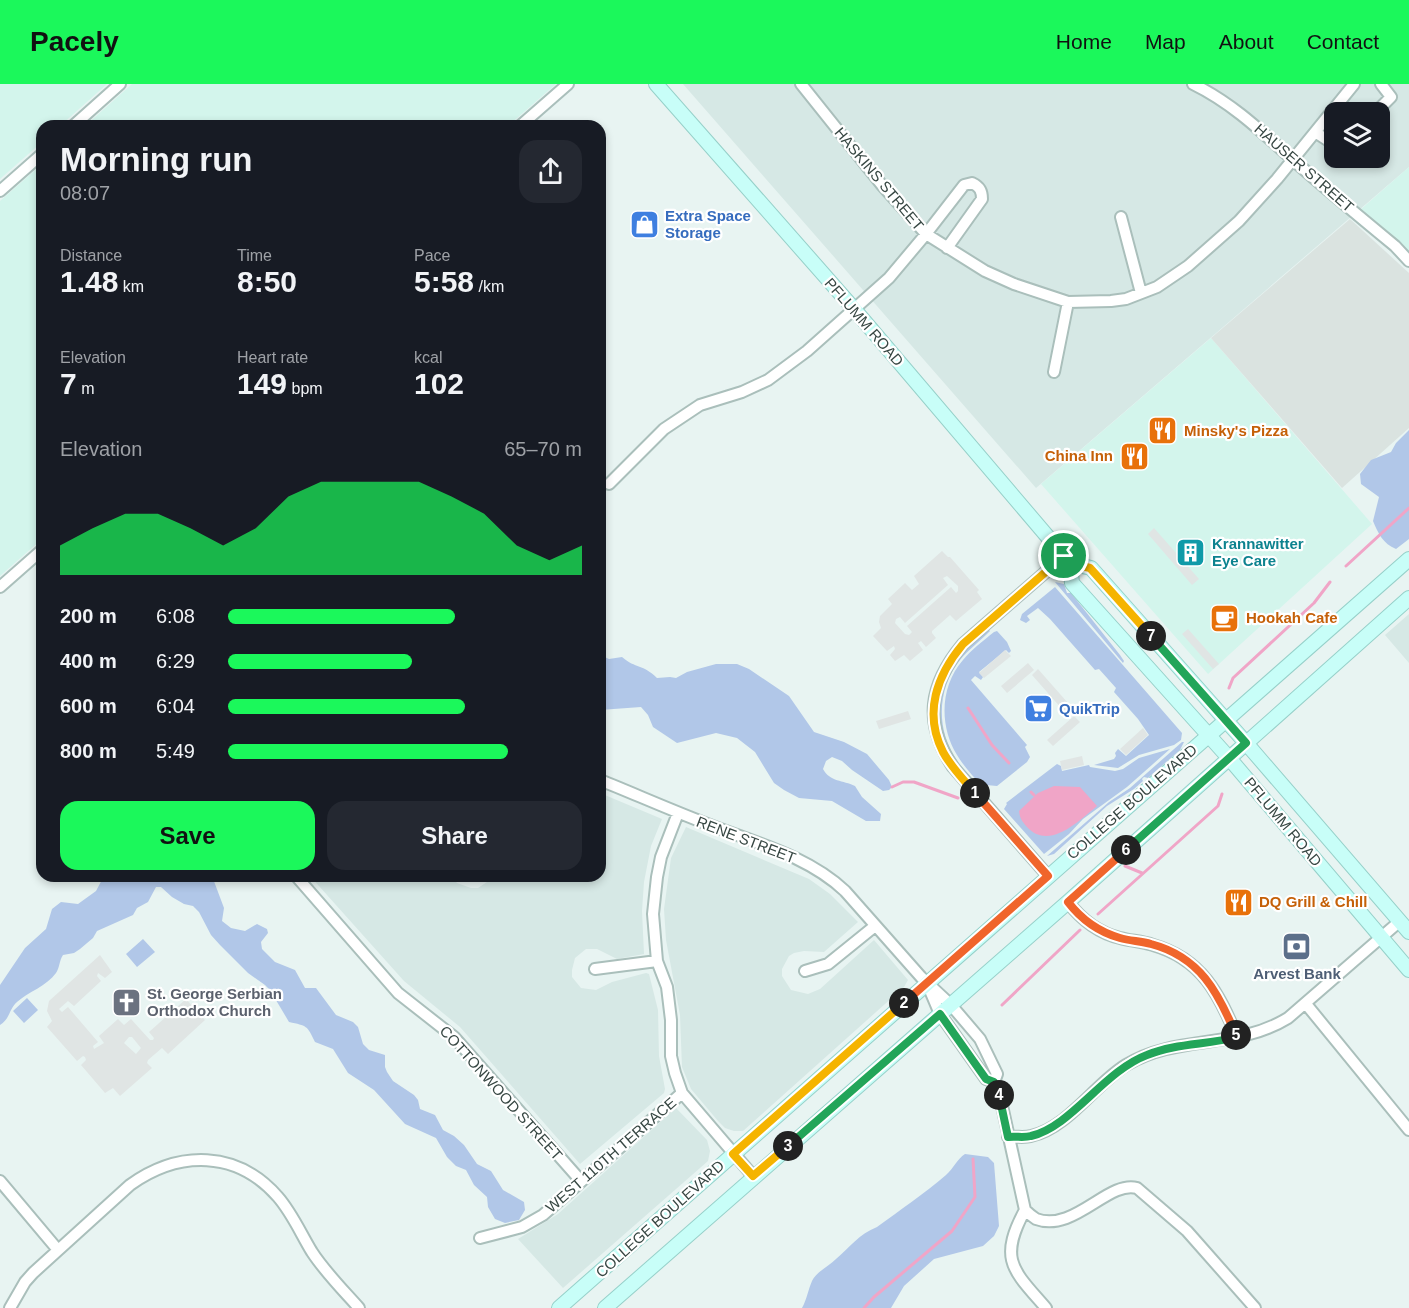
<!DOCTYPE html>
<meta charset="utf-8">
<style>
body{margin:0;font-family:Helvetica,sans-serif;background:#242831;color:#f1f3f6;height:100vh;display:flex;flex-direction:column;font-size:22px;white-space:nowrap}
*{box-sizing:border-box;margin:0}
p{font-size:20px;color:#9ea1a6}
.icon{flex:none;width:33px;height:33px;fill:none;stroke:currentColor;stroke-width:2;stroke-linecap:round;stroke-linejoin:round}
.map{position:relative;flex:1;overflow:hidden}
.side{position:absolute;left:36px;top:36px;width:570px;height:762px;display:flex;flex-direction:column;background:#171b24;border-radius:18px;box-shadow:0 3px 9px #0003}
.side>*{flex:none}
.tools{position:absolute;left:1324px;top:18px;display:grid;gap:12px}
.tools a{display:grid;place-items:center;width:66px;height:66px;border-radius:12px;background:#171b24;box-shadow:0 3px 9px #0003;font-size:30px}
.pin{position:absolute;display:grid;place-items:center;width:51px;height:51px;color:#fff;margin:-26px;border:3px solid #fff;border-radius:50%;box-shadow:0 2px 6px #0007}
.km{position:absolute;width:30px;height:30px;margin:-15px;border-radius:50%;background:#222;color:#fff;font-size:16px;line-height:30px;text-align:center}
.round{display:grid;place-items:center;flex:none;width:63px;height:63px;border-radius:18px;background:#242831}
.summary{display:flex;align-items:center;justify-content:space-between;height:102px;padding:0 24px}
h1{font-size:33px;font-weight:600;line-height:45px}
.stats{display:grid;grid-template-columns:repeat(3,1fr);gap:9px;height:102px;padding:6px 24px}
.stats div{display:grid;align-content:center}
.stats b{font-size:30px;font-weight:600}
.stats small{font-size:16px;font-weight:400}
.stats p{font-size:16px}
.chart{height:168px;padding:12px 24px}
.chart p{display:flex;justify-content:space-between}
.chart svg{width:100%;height:108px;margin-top:6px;fill:#1bf85b;opacity:.7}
.cta{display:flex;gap:12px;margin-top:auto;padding:12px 24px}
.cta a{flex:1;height:69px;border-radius:18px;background:#1bf85b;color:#111;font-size:24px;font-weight:600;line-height:69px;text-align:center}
.cta a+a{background:#242831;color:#f1f3f6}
ul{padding:0 24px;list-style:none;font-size:20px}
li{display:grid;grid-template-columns:96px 72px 1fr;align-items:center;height:45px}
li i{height:15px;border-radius:8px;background:#1bf85b}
header{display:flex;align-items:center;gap:36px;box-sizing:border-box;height:84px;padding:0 30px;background:#1bf85b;color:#111}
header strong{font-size:28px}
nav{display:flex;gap:33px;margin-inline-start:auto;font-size:21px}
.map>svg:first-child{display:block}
.residential{fill:#d6e8e5;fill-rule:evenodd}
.commercial{fill:#d3f5ec}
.industrial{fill:#dae3e0}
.green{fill:#b1c7e8}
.parking{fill:#e0e5e4;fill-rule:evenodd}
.water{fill:#f0a5c7}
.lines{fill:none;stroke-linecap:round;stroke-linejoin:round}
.stream{stroke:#f0a5c7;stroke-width:3}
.minor-casing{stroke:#aabfbb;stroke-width:14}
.secondary-casing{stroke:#96d0c9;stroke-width:16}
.minor{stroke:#fff;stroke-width:10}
.secondary{stroke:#c8fef8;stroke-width:14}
.split-1-casing{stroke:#fff;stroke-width:12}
.split-2-casing{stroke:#fff;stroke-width:12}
.split-3-casing{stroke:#fff;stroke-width:12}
.split-4-casing{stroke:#fff;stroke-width:12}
.split-5-casing{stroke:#fff;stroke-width:12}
.split-6-casing{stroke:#fff;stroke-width:12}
.split-7-casing{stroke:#fff;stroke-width:12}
.split-8-casing{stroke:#fff;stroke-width:12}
.split-1{stroke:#f5b400;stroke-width:8}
.split-2{stroke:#f0652b;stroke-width:8}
.split-3{stroke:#f5b400;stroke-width:8}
.split-4{stroke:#22a559;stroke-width:8}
.split-5{stroke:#22a559;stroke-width:8}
.split-6{stroke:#f0652b;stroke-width:8}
.split-7{stroke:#22a559;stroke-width:8}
.split-8{stroke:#f5b400;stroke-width:8}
.labels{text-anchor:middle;stroke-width:4.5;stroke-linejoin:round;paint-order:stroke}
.street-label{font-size:15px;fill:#374743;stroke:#fff}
.shop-label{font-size:15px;font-weight:bold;fill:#366cbe;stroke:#fff;text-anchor:start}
.food-label{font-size:15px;font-weight:bold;fill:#c56008;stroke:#fff;text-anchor:start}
.culture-label{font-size:15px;font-weight:bold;fill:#0d838f;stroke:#fff;text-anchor:start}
.service-label{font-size:15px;font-weight:bold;fill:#4e5e75;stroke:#fff}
.worship-label{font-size:15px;font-weight:bold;fill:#5b616d;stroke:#fff;text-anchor:start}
</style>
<header>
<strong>Pacely</strong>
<nav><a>Home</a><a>Map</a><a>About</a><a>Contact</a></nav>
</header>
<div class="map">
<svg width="1409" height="1224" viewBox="0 0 1409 1224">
<rect width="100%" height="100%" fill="#e8f4f2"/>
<path class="residential" d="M683,0H1409V83L1036,404ZM1335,28H1380V74H1335Z
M1409,530V579L1385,551Z
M600,709L662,735L651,762L644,798L642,827L644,870L617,875L597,865H586L575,874L572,886V893L581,904L596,906L612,898L646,889L649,890L658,926L659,972L665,1005L664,1009L580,1080L460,943L404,897L310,792H451L457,799L471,804H478L496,792H600Z
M686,743L809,795L830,810L858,838L824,868L804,867L794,869L789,872L782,885V892L791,906L808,910L820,905L874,856L908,896L904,903L743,1047H734L725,1044L718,1037L691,1005L682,983L680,931L666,856L664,825L671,774Z
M676,1024L707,1056L710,1067L708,1077L563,1204L518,1155L558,1130Z"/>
<path class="commercial" d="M0,0H107L60,42H42V58L0,95Z
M132,0H556L508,42H85Z
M42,80V455L0,492V117Z
M1409,83V169L1360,126Z
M1211,254L1372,440L1208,590L1041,400Z"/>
<path class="industrial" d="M1350,135L1409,189V344L1342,404L1211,254Z"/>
<path class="green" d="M1409,346V455L1396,465C1383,460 1378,449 1373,437L1379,413L1361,400L1360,390L1371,376L1391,368L1396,359Z
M1055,498L1064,500L1067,509H1071L1120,571L1124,577L1123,579Z
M1055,503L1182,649L1181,656L1174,661L1139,671L1118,684L1094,681L1114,675L1116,672L1115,669L1118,665L1126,672L1149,651L1138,635L1114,608L1116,604L1099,585L1095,586L1050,535L1038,524L1027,532L1030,536L1026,539L1020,536L1022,530Z
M989,546L990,547C980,557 969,565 960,576C937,605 936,645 956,675C963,685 972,694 980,703L978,705C969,694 958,684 952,672C936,643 935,606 955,579C964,566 977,556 989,546Z
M997,547L1007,558L1011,567L1009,569L1006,566L979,588L983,593L981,596L975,592L971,596L1027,661L1025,663L1030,673L1027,678L997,702L986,701L983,703C974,693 964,683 957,671C939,642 940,602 963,576C972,565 983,557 994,548Z
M600,571L609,575L622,573C636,585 643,580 657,594L670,593L676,594L687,588L716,580H737L749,585L789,612L814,648L844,658L867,670L889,696L892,703L889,706L883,707L852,686L842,677L832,673L826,677L823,685C830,698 843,696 855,702L862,713L881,730L880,737H866L832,717L799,714L784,706L774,699L755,668L737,654L716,649L677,659L653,643L648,631L641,623L600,626Z
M1182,658H1184L1180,666L1148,694L1144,693L1142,695L1143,697L1134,705L1107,722L1054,770L1047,772L1109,718L1130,704Z
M1170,665L1127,703L1083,735L1069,750L1044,770L1004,725L1007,720L1006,719L1057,680L1061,682L1062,687L1089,681L1090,683L1115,687L1123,685L1139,674Z
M104,792H212L224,824L222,837L231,844L245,847L257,840L267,845L268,849L261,858L262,865L275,878L295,886L305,904H316L336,931L353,938L358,943L363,960L369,966L385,971V983L387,988L393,997L414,1011L418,1016L420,1025L435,1031L443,1046L454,1052L464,1061L477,1080L491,1087L503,1106L524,1118L525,1126L519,1136L505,1139L495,1135L488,1123L487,1113L474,1101L466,1086L456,1082L447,1073L436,1054L405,1040L374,1006L348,989L333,965L315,958C307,941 307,942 289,938L270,906L265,901L248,889L220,861L211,851L199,828L193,822L184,820L172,813L161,803H156L148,818L137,824L133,831L97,847L93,854L80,865L74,869L63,871C59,877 60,883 56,889C47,902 28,908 17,918C9,925 10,935 0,941V901L25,864L46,845L52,825L61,818L78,820L96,807Z
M143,855L155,868L137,883L126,870Z
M27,914L38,926L24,939L13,927Z
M965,1070L988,1073L994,1079L999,1142L994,1152L983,1162L934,1175L904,1202L891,1224H802C807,1215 808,1206 812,1197C816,1188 829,1182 836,1175C850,1163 859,1150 877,1143C900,1126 924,1110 946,1091C954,1084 957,1075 965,1070Z"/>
<path class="parking" d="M1154,444L1199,495L1192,501L1148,450Z
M942,467L948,473H950L979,506L977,508L982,515L956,537L950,531L932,547V549L936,554L926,563L921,557L918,559L923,566L910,577L904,571L895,577L890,571L895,565L894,562L887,567L873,552L881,544L879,538L880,532L892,520L888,515L905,499L912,506L919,500L914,492ZM947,492L958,502V507L956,509L951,503L907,542L912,548L909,551L905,550L895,539L896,535L900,533L905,539L948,501L943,494Z
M1188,545L1219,580L1213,585L1182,550Z
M1005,566L1011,572L984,594L979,589Z
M1028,579L1034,586L1007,609L1001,602Z
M1038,585L1075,627L1069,633L1032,591Z
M908,627L911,635L879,645L876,637Z
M1074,632L1080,638L1053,662L1047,656Z
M1143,644L1148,651L1126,671L1120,665Z
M1082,672L1084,681L1062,686L1060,677Z
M100,871L112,888L105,894L98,889L97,892L101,897L74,922L68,917L59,925L62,928L68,923L98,958L93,962L94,965L104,959L99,952L118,935L124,941L131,935L150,956H153L154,954L149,948L186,915L205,936L168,970L162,964L148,976L147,979L152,984L120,1012L113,1004L105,1009L81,981L86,976L85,973L83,972L77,977L47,943L52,937L47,927L49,917ZM129,953H132L141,964L136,970L124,959Z"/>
<path class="water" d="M1054,702L1080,703L1097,722C1079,737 1049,767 1027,743C1022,737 1020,735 1019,727L1038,709Z"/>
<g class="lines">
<path class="stream" d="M1346,482L1409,424
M1229,604L1233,594L1314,519L1330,498
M968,624L992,661L1009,679
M892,703L903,698H914L958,714
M1031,708L1034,711
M1125,782L1142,789
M1098,830L1218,722L1222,710
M1002,921L1080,846
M864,1224L874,1213L952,1147L975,1113L973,1075"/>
<defs>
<path id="minor" d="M801,0L881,100L926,150L985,187L1014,200L1068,218L1111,217L1126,215L1157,203L1188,182L1239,137L1277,95L1354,0
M1193,0C1232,19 1261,47 1292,75C1326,105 1361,134 1395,162L1409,177
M1376,28L1391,13L1381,0
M73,42L120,0
M520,42L568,0
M1315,48L1335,61
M0,107L42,70
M1121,133L1141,209
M1054,288L1068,218
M609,400L664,345L700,321L742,308L768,296L807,267L889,194L926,150L964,101L972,99C980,103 982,107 982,115L947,164
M0,503L42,466
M600,696C637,711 673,727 710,741C756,759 808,772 845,807L921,893L951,921L980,955L997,990L994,998L1001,1017L1025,1126
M296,792L398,909L454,953L581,1097
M1048,792L953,683C923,638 929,601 963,560L1064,472
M1068,818C1081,835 1099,849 1120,854C1131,857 1142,857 1153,861C1202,875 1219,910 1237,953
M595,885L657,877
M805,887L828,880L875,842
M929,904L940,930L986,995L994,998
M1306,920L1409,1046
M682,1009L753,1092
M1008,1053C1016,1052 1024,1054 1031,1052C1068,1044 1095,1000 1126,981C1177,950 1236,966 1288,934L1400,837
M0,1097L58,1166
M1025,1126C1028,1129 1033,1133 1036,1135C1074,1149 1108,1096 1137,1104L1187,1147L1255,1224
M1025,1126C998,1176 1013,1186 1046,1224
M480,1154L522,1143L543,1131L682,1009L675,989L671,972V936L667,903L657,877L653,830L657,793L661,773L678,729
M10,1224L25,1198L33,1189L130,1101C179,1066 237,1066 278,1113C292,1129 301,1150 312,1168C325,1188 343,1206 359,1224"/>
<path id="secondary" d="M656,0L854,225L1064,472L1070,479L1072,499L1229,674L1409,886
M1070,479L1091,484L1246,659L1409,848
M559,1224L1409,475
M605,1224L1068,818L1409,514"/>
</defs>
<use href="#minor" class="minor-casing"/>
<use href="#secondary" class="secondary-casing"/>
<use href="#minor" class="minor"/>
<use href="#secondary" class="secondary"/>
</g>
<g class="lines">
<defs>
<path id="split-1" d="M975,709C964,696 951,683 943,668C923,629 937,591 963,560L1064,472"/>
<path id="split-2" d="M904,919L1048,792L975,709"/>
<path id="split-3" d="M788,1062L753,1092L733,1070L904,919"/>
<path id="split-4" d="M788,1062L940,930L986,995L994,998L999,1011"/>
<path id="split-5" d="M999,1011L1008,1053C1016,1052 1024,1054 1031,1052C1071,1043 1104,987 1147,971C1176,959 1207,961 1237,953L1236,951"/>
<path id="split-6" d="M1126,766L1068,818C1081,835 1099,848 1120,854C1130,857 1141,857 1151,860C1200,873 1218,908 1236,951"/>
<path id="split-7" d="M1126,766L1246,659L1151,552"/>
<path id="split-8" d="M1064,472L1070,479L1090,484L1151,552"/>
</defs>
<use href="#split-1" class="split-1-casing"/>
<use href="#split-2" class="split-2-casing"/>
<use href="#split-3" class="split-3-casing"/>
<use href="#split-4" class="split-4-casing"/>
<use href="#split-5" class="split-5-casing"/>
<use href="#split-6" class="split-6-casing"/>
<use href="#split-7" class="split-7-casing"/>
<use href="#split-8" class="split-8-casing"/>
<use href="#split-1" class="split-1"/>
<use href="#split-2" class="split-2"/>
<use href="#split-3" class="split-3"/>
<use href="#split-4" class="split-4"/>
<use href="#split-5" class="split-5"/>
<use href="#split-6" class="split-6"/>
<use href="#split-7" class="split-7"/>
<use href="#split-8" class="split-8"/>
</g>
<defs>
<symbol id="shop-square" viewBox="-11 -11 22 22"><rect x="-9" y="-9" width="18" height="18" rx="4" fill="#3f7fe0" stroke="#fff"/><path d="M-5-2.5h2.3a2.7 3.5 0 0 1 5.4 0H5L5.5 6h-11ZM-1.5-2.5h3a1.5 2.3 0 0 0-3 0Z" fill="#fff"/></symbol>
<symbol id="restaurant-square" viewBox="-11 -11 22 22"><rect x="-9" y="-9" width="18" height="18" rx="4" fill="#e8710a" stroke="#fff"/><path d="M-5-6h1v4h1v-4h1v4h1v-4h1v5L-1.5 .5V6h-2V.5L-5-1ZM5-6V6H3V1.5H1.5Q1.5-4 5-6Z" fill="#fff"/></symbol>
<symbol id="building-square" viewBox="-11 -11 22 22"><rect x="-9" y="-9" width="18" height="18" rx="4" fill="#0f9aa8" stroke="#fff"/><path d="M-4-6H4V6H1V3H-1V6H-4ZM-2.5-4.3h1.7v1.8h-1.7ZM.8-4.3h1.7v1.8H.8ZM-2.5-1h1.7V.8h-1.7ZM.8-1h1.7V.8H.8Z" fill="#fff"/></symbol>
<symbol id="cafe-square" viewBox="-11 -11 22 22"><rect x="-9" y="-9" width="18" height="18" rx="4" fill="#e8710a" stroke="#fff"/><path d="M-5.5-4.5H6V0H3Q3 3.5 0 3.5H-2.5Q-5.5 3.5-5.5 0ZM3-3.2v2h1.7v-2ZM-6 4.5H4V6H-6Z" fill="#fff"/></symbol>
<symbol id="supermarket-square" viewBox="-11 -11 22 22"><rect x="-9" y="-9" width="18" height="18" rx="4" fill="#3f7fe0" stroke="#fff"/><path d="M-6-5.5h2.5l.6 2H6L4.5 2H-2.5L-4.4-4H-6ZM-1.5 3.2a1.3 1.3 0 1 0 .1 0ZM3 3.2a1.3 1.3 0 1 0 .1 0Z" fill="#fff"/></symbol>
<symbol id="bank-square" viewBox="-11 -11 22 22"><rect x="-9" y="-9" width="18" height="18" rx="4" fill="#5c6f8a" stroke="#fff"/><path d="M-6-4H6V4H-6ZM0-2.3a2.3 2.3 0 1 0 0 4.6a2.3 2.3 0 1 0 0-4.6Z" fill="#fff"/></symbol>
<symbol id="church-square" viewBox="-11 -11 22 22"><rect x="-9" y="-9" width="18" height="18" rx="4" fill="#6b7280" stroke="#fff"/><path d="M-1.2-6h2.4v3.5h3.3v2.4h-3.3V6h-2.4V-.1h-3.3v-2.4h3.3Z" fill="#fff"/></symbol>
</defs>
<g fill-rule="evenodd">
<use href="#shop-square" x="628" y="124" width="33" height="33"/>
<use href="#restaurant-square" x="1146" y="330" width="33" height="33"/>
<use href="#restaurant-square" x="1118" y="356" width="33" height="33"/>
<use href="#building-square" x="1174" y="452" width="33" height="33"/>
<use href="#cafe-square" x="1208" y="518" width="33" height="33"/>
<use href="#supermarket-square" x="1022" y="608" width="33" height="33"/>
<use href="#restaurant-square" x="1222" y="802" width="33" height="33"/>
<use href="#bank-square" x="1280" y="846" width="33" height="33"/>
<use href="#church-square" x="110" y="902" width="33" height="33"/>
</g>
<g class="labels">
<g class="street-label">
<text transform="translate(1304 84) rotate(41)" y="5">HAUSER STREET</text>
<text transform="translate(879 95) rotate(50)" y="5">HASKINS STREET</text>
<text transform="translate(864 238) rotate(49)" y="5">PFLUMM ROAD</text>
<text transform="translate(1132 718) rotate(-41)" y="5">COLLEGE BOULEVARD</text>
<text transform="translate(1283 738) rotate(50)" y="5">PFLUMM ROAD</text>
<text transform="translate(746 756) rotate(21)" y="5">RENE STREET</text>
<text transform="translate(501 1009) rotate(48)" y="5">COTTONWOOD STREET</text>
<text transform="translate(611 1071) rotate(-41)" y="5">WEST 110TH TERRACE</text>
<text transform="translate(660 1135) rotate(-42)" y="5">COLLEGE BOULEVARD</text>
</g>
<g class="shop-label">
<text x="665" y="137">Extra Space<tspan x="665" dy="17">Storage</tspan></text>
<text x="1059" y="630">QuikTrip</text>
</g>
<g class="food-label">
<text x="1184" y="352">Minsky's Pizza</text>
<text x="1113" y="377" text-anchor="end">China Inn</text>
<text x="1246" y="539">Hookah Cafe</text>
<text x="1259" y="823">DQ Grill &amp; Chill</text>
</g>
<g class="culture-label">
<text x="1212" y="465">Krannawitter<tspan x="1212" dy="17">Eye Care</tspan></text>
</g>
<g class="service-label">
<text x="1297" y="895">Arvest Bank</text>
</g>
<g class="worship-label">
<text x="147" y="915">St. George Serbian<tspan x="147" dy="17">Orthodox Church</tspan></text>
</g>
</g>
</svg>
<div class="tools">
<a><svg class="icon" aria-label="layers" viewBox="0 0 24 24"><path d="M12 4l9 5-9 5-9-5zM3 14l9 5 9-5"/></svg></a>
</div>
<div class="pin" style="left:1064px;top:472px;background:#1e9e55"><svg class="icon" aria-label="arrive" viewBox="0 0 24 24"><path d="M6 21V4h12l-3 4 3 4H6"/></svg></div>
<b class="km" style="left:975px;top:709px">1</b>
<b class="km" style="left:904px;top:919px">2</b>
<b class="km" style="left:788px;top:1062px">3</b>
<b class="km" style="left:999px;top:1011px">4</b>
<b class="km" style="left:1236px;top:951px">5</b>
<b class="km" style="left:1126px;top:766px">6</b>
<b class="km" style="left:1151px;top:552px">7</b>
<section class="side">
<div class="summary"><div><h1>Morning run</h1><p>08:07</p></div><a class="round"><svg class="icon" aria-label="share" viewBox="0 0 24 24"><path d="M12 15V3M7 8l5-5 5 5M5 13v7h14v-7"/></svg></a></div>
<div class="stats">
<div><p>Distance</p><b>1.48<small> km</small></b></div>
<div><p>Time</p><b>8:50</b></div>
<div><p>Pace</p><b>5:58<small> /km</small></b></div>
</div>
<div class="stats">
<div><p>Elevation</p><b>7<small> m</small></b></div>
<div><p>Heart rate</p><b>149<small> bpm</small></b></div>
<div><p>kcal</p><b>102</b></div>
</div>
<div class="chart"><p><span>Elevation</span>65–70 m</p>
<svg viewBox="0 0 160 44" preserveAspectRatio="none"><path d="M0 44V32L10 25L20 19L30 19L40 25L50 32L60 25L70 12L80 6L90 6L100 6L110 6L120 12L130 19L140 32L150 38L160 32V44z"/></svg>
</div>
<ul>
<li><b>200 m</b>6:08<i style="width:64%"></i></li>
<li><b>400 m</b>6:29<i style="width:52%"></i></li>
<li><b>600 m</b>6:04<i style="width:67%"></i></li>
<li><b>800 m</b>5:49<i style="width:79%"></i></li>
</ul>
<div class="cta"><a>Save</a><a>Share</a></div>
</section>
</div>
